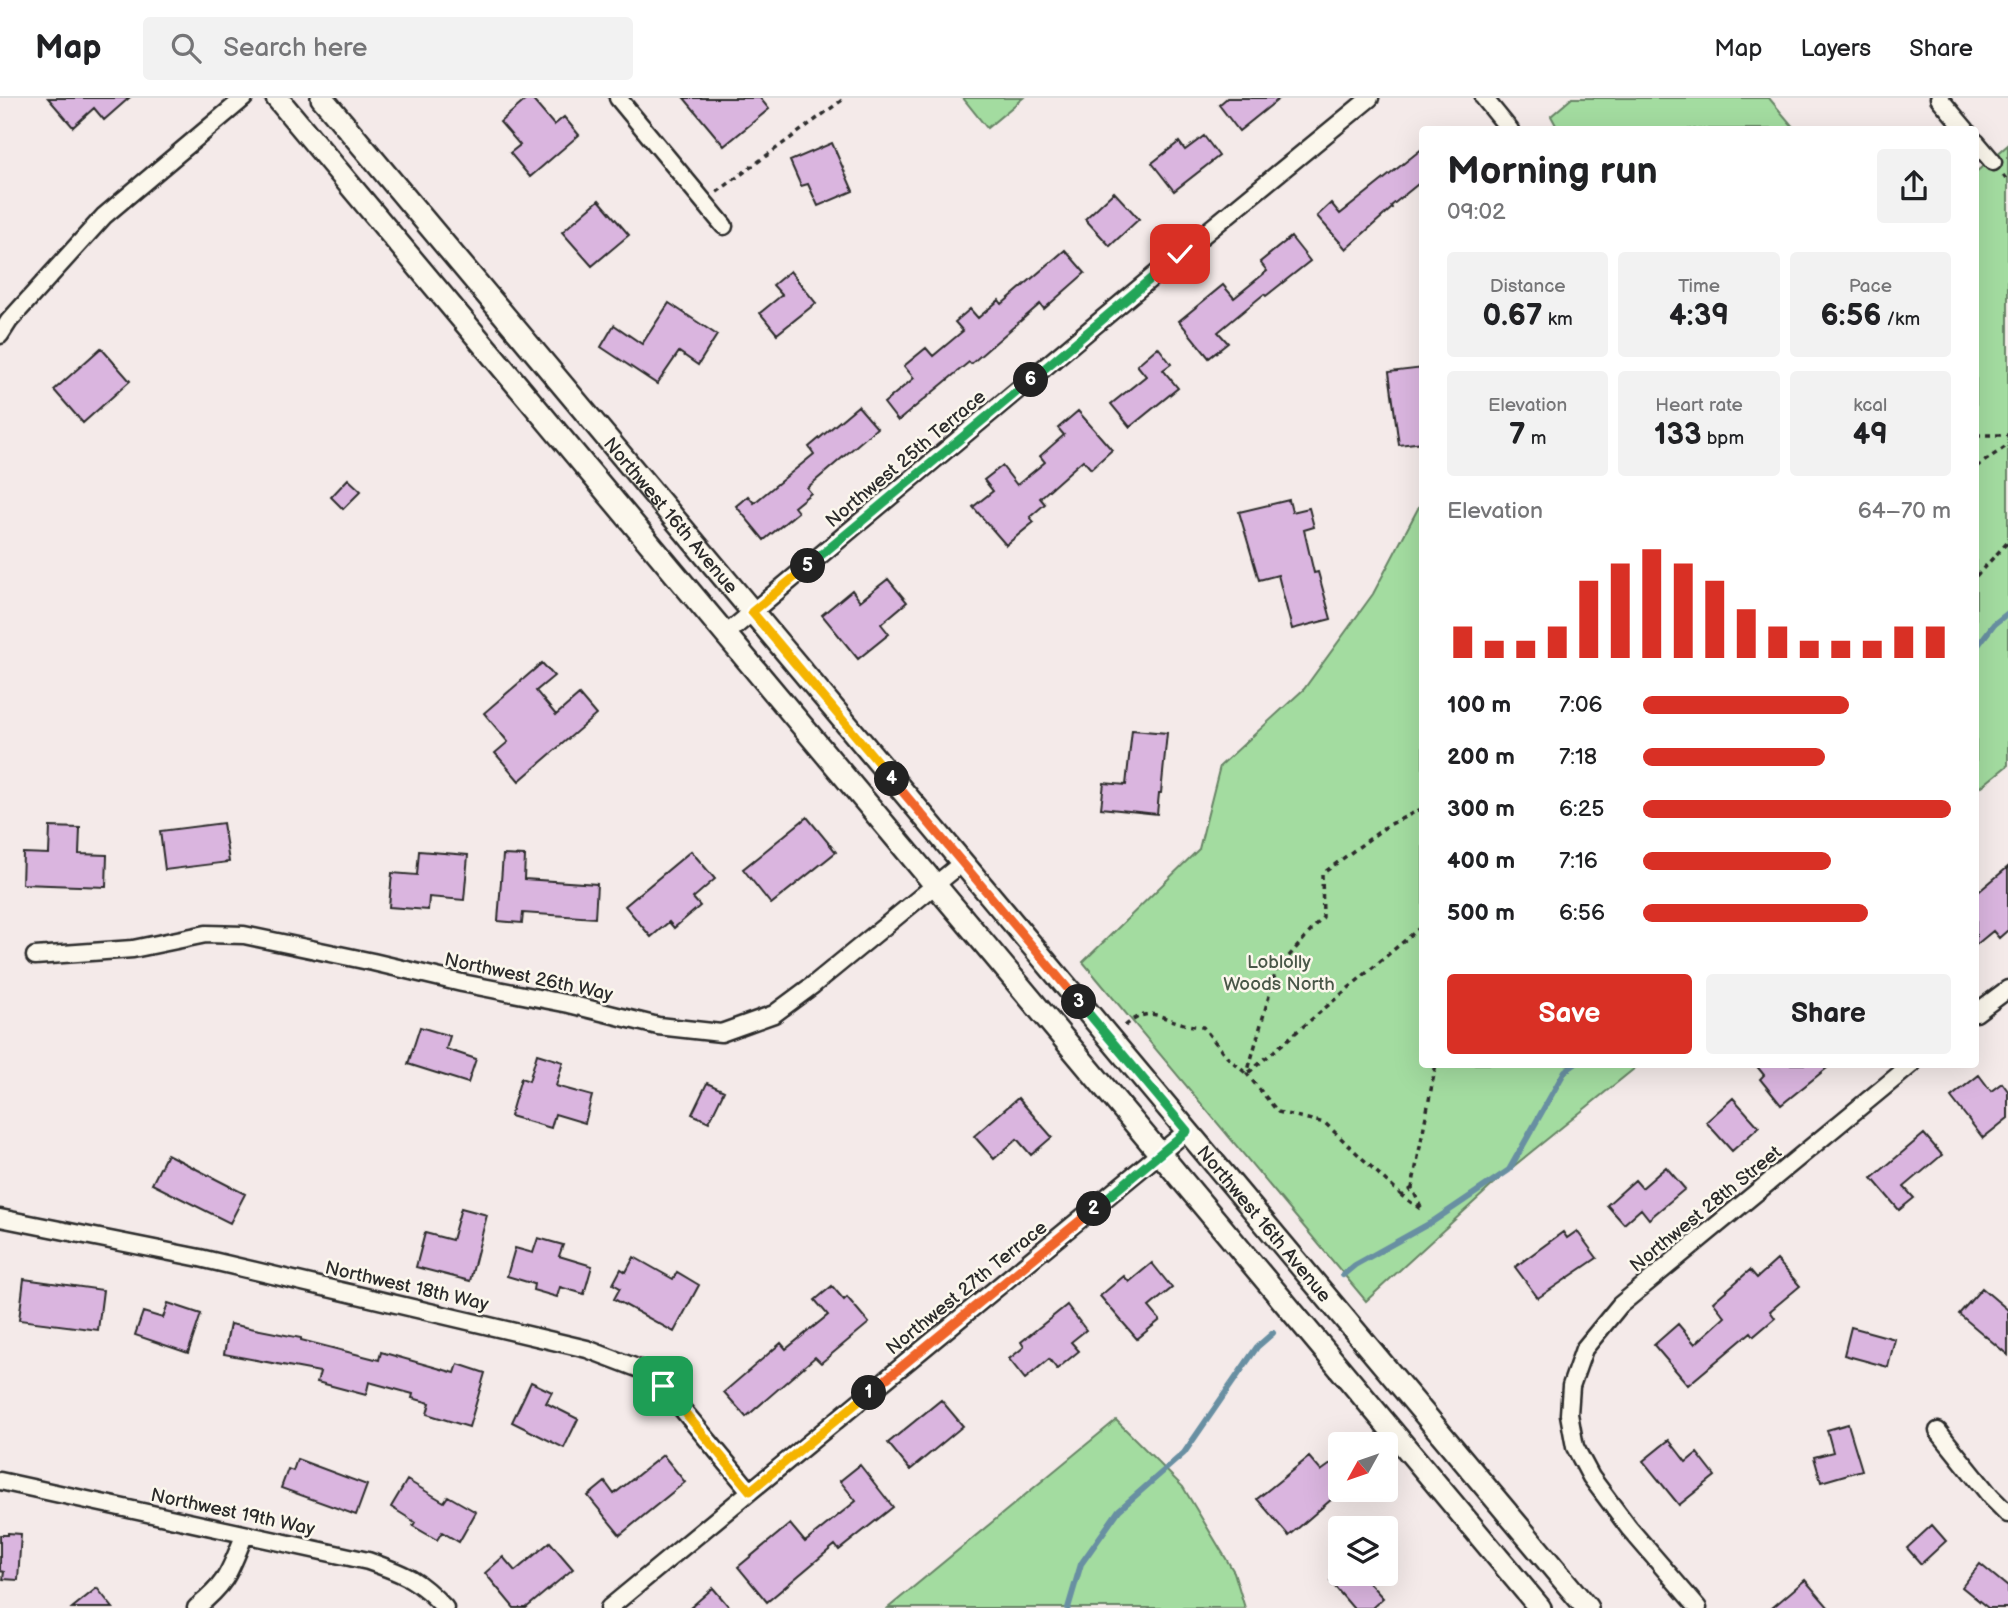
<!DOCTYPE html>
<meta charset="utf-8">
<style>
body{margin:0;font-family:"Balsamiq Sans",sans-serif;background:#f2f2f2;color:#202124;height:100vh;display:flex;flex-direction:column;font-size:26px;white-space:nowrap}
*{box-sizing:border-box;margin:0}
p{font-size:23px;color:#757577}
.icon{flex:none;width:38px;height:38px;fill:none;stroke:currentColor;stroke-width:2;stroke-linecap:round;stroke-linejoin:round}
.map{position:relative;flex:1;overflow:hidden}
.side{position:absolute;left:1419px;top:28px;width:560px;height:942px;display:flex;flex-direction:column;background:#fff;border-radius:7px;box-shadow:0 7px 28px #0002}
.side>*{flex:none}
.needle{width:46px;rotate:230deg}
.buttons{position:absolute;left:1328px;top:1334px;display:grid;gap:14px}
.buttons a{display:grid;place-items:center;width:70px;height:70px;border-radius:7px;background:#fff;box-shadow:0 7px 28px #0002;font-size:35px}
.pin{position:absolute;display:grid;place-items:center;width:60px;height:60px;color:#fff;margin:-30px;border-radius:14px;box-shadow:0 4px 10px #0006}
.km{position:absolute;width:35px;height:35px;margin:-18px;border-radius:50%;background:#222;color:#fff;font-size:19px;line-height:35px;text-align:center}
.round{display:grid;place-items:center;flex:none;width:74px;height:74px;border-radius:7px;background:#f2f2f2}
.summary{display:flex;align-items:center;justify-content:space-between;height:119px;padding:0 28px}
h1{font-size:38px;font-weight:700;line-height:52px}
.metrics{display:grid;grid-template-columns:repeat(3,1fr);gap:10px;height:119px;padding:7px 28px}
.metrics div{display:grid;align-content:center;border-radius:7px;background:#f2f2f2;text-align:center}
.metrics b{font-size:30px;font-weight:700}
.metrics small{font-size:19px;font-weight:400}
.metrics p{font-size:19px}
.chart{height:196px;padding:14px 28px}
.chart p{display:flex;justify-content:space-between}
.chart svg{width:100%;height:126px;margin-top:7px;stroke:#d93025;stroke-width:6}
.action{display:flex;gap:14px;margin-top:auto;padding:14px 28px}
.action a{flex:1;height:80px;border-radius:7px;background:#d93025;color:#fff;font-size:28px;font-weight:700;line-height:80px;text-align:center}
.action a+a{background:#f2f2f2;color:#202124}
ul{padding:0 28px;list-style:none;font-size:23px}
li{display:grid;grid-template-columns:112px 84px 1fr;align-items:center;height:52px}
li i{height:18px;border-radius:9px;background:#d93025}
header{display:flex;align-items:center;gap:42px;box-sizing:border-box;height:98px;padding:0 35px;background:#fff;border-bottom:2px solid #e0e0e0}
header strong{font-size:33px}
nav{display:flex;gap:38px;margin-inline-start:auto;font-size:24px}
.search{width:490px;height:63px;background:#f2f2f2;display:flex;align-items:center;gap:18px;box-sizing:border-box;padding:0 24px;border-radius:7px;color:#757577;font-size:26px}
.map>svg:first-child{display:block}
.green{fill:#a3dca0;stroke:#678466;stroke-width:2}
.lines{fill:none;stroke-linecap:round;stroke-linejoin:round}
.stream{stroke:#688fa2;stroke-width:6}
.building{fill:#dab5df;stroke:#2b2b2b;stroke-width:2}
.minor-casing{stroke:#2b2b2b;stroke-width:21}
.secondary-casing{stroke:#2b2b2b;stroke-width:26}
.path{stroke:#2b2b2b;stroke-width:3.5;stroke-dasharray:5 5;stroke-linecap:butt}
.minor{stroke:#fbf7ec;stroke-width:16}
.secondary{stroke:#fbf7ec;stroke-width:21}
.split-1-casing{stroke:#fff;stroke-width:14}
.split-2-casing{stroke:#fff;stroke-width:14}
.split-3-casing{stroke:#fff;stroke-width:14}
.split-4-casing{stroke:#fff;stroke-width:14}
.split-5-casing{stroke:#fff;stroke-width:14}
.split-6-casing{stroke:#fff;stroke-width:14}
.split-7-casing{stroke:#fff;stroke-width:14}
.split-1{stroke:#f5b400;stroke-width:9}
.split-2{stroke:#f0652b;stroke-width:9}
.split-3{stroke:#22a559;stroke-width:9}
.split-4{stroke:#f0652b;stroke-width:9}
.split-5{stroke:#f5b400;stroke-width:9}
.split-6{stroke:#22a559;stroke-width:9}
.split-7{stroke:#22a559;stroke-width:9}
.labels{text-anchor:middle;stroke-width:5;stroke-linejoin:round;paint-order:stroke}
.street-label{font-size:19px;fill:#2b2b2b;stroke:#fbf7ec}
.park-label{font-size:19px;fill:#495748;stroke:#fbf7ec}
</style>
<header>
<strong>Map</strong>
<div class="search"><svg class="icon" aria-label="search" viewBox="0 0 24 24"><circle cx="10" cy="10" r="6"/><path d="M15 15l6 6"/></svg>Search here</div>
<nav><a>Map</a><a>Layers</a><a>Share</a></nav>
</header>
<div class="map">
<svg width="2008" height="1510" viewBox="0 0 2008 1510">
<rect width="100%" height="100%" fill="#f4eae9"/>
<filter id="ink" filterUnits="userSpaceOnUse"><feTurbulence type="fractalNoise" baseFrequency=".0143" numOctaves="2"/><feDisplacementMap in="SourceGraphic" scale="14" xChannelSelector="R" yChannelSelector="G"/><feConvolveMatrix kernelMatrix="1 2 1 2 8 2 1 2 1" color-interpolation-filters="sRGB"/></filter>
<g filter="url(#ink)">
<path class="green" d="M963,0H1023L987,30Z
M1572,0H1769L1795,31H1558L1551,18Z
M2008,47V667L1976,693V74Z
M1423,401V966H1640L1509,1072L1366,1203L1083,864L1199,751L1220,668L1304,591L1373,496Z
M1116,1322L1183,1389L1234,1474L1245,1510H888Z"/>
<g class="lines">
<path class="stream" d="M1976,550L1994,526L2008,515
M1343,1177L1355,1167L1432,1124L1509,1072L1565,973L1575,966
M1068,1510L1081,1466L1119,1412L1184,1355L1257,1249L1273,1235"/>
</g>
<path class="building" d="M48,0H129L104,22L94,10L73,29Z
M528,0H531L554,27L564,19L579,37L530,79L510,55L520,47L500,24Z
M684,0H760L769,11L724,48Z
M1227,0H1280L1239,33L1219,7Z
M1204,38L1219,58L1174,93L1152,65L1179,44L1185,52Z
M832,45L853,93L818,108L808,86L801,88L790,63Z
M1423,50V82L1391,108L1392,110L1346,151L1317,118L1331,105L1340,116Z
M1114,94L1139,121L1110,148L1085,121Z
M599,102L629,137L592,168L562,134Z
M1291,139L1310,163L1266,198L1264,196L1218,234L1228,245L1209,260L1179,223L1223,187L1234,200L1267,173L1260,164Z
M1065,152L1085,175L1044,211L1040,206L971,266L969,264L898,323L884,305L914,280L904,268L926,250L933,258L963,233L955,224L970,211L978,220L999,202L1002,206Z
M790,173L816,205L777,236L760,215L782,197L773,187Z
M669,205L717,237L698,267L679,254L657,286L601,249L614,227L642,246Z
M1158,249L1171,266L1163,272L1178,290L1130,329L1111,306L1146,278L1137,267Z
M101,250L130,283L83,325L54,292Z
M1423,270V344L1399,347L1389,274Z
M858,308L877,330L807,390L811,395L794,409L798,414L764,442L736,408L748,398L754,405L814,356L809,349Z
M1078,313L1112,352L1091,371L1083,362L1040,400L1045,406L1030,419L1034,424L1006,447L973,409L993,393L984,382L1002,368L1017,387L1045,364L1040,358L1064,337L1058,330Z
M348,381L361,393L343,411L331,399Z
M1289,402L1292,414L1309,410L1314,429L1304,432L1314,475L1318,474L1331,521L1292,531L1278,477L1259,482L1239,414Z
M888,481L907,504L881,526L889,536L858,561L822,517L852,492L860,503Z
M542,565L554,578L536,593L556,617L579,597L596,617L519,683L495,655L508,644L484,615Z
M1132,632L1167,635L1161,695H1159L1157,716L1101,710L1104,685L1126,687Z
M807,719L836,754L771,806L743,771Z
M223,725L229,764L165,772L160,733Z
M50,729L80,730L79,756L107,757L106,789L22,786L23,755L49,756Z
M419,753L468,757L464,802L429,799L428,812L389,809L392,775L417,777Z
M691,753L715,781L693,800L700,808L674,830L669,824L651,839L625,808Z
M503,757L525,758L524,781L597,786L595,820L523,815L522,825L498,823Z
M2008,769V832L1999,840L1993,833L1976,847V796Z
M420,929L450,938L446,951L476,961L468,985L408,966Z
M537,956L563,964L556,988L592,998L585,1025L555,1016L551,1030L510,1018L521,980L529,983Z
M1755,966H1832L1781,1007L1760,981L1764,977Z
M1979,977L1991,993L2002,985L2008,993V1020L1983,1040L1951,999Z
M707,985L724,993L709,1024L692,1016Z
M1018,1000L1052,1039L1031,1057L1017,1041L994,1061L974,1038Z
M1733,1000L1759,1029L1732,1053L1706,1024Z
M1924,1036L1942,1057L1904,1089L1914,1100L1899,1112L1872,1080Z
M167,1056L245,1096L230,1125L152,1086Z
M1666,1069L1685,1091L1649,1121L1641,1111L1624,1126L1607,1107L1635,1082L1642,1090Z
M461,1110L487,1117L470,1183L416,1169L425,1135L452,1142Z
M1577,1133L1597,1160L1538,1200L1515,1169L1563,1134L1567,1140Z
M538,1140L563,1147L559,1158L592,1168L584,1196L560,1189L557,1199L533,1192L534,1186L507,1178L515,1150L533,1155Z
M634,1159L673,1181L677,1174L699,1187L674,1234L614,1201L620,1190L613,1186L621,1171L626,1174Z
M1777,1162L1800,1188L1770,1213L1775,1220L1754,1238L1751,1234L1688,1287L1654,1247L1678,1226L1695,1246L1725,1219L1713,1204L1750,1172L1757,1180Z
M1152,1165L1172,1190L1149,1209L1160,1222L1137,1241L1100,1198L1124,1178L1129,1184Z
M24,1181L103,1192L98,1232L19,1222Z
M832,1188L844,1202L847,1199L869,1225L821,1265L815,1259L746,1319L724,1294L781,1245L786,1251L828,1217L815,1202Z
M1982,1190L2008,1212V1257L1959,1216Z
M168,1205L201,1216L188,1255L135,1237L143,1214L163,1220Z
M1067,1207L1086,1232L1071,1244L1079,1253L1057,1271L1049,1261L1025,1281L1009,1261L1024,1249L1021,1244Z
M230,1226L301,1240V1242L379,1262L381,1254L455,1275L458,1266L485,1275L469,1329L427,1316L430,1305L412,1300L413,1296L369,1284L366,1297L317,1284L320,1274L224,1256Z
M1851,1229L1895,1241L1888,1269L1844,1257Z
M531,1284L552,1294L546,1305L578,1321L564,1350L512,1324Z
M941,1302L963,1328L910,1372L888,1345Z
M1848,1326L1862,1372L1821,1384L1814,1359L1833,1354L1827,1332Z
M1669,1342L1686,1364L1697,1355L1715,1378L1679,1407L1643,1363Z
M663,1357L685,1384L620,1437L588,1398L605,1384L614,1396Z
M1309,1359L1321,1373L1332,1365L1340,1375V1394L1289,1438L1257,1401Z
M297,1361L367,1387L356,1417L281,1390L288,1371L293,1373Z
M860,1367L893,1409L839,1452L835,1447L767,1504L738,1469L790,1426L805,1444L856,1403L840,1383Z
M407,1382L444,1404L448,1398L476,1414L459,1444L442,1434L437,1442L413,1428L415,1424L391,1409Z
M1932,1427L1946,1443L1921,1466L1907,1450Z
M8,1435L21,1436L18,1482L3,1481L4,1474L0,1473V1437H8Z
M550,1444L573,1471L526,1510H514L485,1475L503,1459L515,1473Z
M1980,1466L2008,1489V1510H1988L1962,1489Z
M1339,1475H1360L1383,1500L1372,1510H1353L1330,1483Z
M1805,1482L1829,1510H1772Z
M97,1490L113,1510H72Z
M713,1490L730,1510H690Z"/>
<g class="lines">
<defs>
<path id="minor" d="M618,0L724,128
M1484,0L1510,32
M1939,0L1966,32
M1976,44L1993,64
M0,237L9,223L104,118L244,0
M725,537L1180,156L1370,0
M35,858L133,851L206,836L244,837L373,864L462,885L569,906L658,928L721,935L774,916L813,887L962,765
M1976,915L2008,891
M0,1120L200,1160L587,1251L645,1273L663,1288L750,1393
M1938,1333L1991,1399L2008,1416
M0,1383L368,1463C405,1476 418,1481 445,1510
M196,1510C227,1485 229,1475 244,1438
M609,1510L1187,1033
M1698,1510L1629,1430L1591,1379L1575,1349L1569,1316L1571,1288L1584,1251L1620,1207L1912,966"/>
<g id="secondary">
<path d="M277,0L1540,1510"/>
<path id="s1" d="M322,0L1587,1510"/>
</g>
</defs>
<use href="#minor" class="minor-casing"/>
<use href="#secondary" class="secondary-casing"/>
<path class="path" d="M2003,77L2008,84
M717,94L845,0
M1976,337H2008
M1976,369L2008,347
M1976,478L2008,444
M1125,928C1149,908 1156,918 1181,925C1188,928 1196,928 1203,929L1227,959L1247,976L1423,827
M1412,1090L1402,1098L1422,1112L1412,1090L1436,966
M1402,1098L1325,1025L1278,1014L1247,976L1276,873L1323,819L1322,776L1387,728L1423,710"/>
<use href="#minor" class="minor"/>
<use href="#secondary" class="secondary"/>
</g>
</g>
<g class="lines" filter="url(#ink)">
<defs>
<path id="split-1" d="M663,1288L750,1393L869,1295"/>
<path id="split-2" d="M869,1295L1094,1111"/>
<path id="split-3" d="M1079,904L1187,1033L1094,1111"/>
<path id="split-4" d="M892,681L1079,904"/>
<path id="split-5" d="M808,468L752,514L892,681"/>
<path id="split-6" d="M808,468L1031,282"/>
<path id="split-7" d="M1031,282L1180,156"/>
</defs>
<use href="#split-1" class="split-1-casing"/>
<use href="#split-2" class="split-2-casing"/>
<use href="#split-3" class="split-3-casing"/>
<use href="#split-4" class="split-4-casing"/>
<use href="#split-5" class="split-5-casing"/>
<use href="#split-6" class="split-6-casing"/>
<use href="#split-7" class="split-7-casing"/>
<use href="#split-1" class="split-1"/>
<use href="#split-2" class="split-2"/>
<use href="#split-3" class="split-3"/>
<use href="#split-4" class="split-4"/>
<use href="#split-5" class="split-5"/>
<use href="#split-6" class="split-6"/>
<use href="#split-7" class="split-7"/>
</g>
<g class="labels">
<g class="street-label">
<text transform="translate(905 360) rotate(-40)" y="7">Northwest 25th Terrace</text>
<text dy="7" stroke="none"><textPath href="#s1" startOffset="544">Northwest 16th Avenue</textPath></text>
<text transform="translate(529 878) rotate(12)" y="7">Northwest 26th Way</text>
<text transform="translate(1705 1110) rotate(-39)" y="7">Northwest 28th Street</text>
<text dy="7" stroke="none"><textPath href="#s1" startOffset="1468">Northwest 16th Avenue</textPath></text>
<text transform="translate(407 1187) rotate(13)" y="7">Northwest 18th Way</text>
<text transform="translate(966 1189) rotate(-39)" y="7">Northwest 27th Terrace</text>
<text transform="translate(233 1413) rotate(12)" y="7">Northwest 19th Way</text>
</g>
<g class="park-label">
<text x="1279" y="870">Loblolly<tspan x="1279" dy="22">Woods North</tspan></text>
</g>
</g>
</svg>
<div class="buttons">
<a><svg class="needle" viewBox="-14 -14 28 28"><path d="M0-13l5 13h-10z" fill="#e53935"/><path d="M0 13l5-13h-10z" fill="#757577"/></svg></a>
<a><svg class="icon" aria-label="layers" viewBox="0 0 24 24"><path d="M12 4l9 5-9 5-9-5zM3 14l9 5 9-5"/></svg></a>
</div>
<div class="pin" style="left:663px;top:1288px;background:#1e9e55"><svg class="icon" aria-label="arrive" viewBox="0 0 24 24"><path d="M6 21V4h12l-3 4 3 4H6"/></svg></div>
<div class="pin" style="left:1180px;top:156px;background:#d93025"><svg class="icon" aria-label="check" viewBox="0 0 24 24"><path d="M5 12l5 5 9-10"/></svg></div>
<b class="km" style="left:869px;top:1295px">1</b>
<b class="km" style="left:1094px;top:1111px">2</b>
<b class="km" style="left:1079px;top:904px">3</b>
<b class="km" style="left:892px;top:681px">4</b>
<b class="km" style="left:808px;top:468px">5</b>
<b class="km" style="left:1031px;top:282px">6</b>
<section class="side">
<div class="summary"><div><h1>Morning run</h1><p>09:02</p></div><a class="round"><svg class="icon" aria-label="share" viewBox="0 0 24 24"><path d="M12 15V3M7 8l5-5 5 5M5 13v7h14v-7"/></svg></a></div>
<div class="metrics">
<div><p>Distance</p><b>0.67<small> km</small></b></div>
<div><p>Time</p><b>4:39</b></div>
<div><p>Pace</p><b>6:56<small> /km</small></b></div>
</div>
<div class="metrics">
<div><p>Elevation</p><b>7<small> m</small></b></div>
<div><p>Heart rate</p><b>133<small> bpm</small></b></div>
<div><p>kcal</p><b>49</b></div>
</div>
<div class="chart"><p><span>Elevation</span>64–70 m</p>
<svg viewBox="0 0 160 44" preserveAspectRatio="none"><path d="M5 44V33M15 44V38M25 44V38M35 44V33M45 44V17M55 44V11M65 44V6M75 44V11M85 44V17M95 44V27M105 44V33M115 44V38M125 44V38M135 44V38M145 44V33M155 44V33"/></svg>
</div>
<ul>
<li><b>100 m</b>7:06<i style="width:67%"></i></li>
<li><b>200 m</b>7:18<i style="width:59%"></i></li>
<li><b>300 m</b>6:25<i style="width:100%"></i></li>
<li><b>400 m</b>7:16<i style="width:61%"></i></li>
<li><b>500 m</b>6:56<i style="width:73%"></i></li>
</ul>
<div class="action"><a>Save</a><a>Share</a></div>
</section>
</div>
